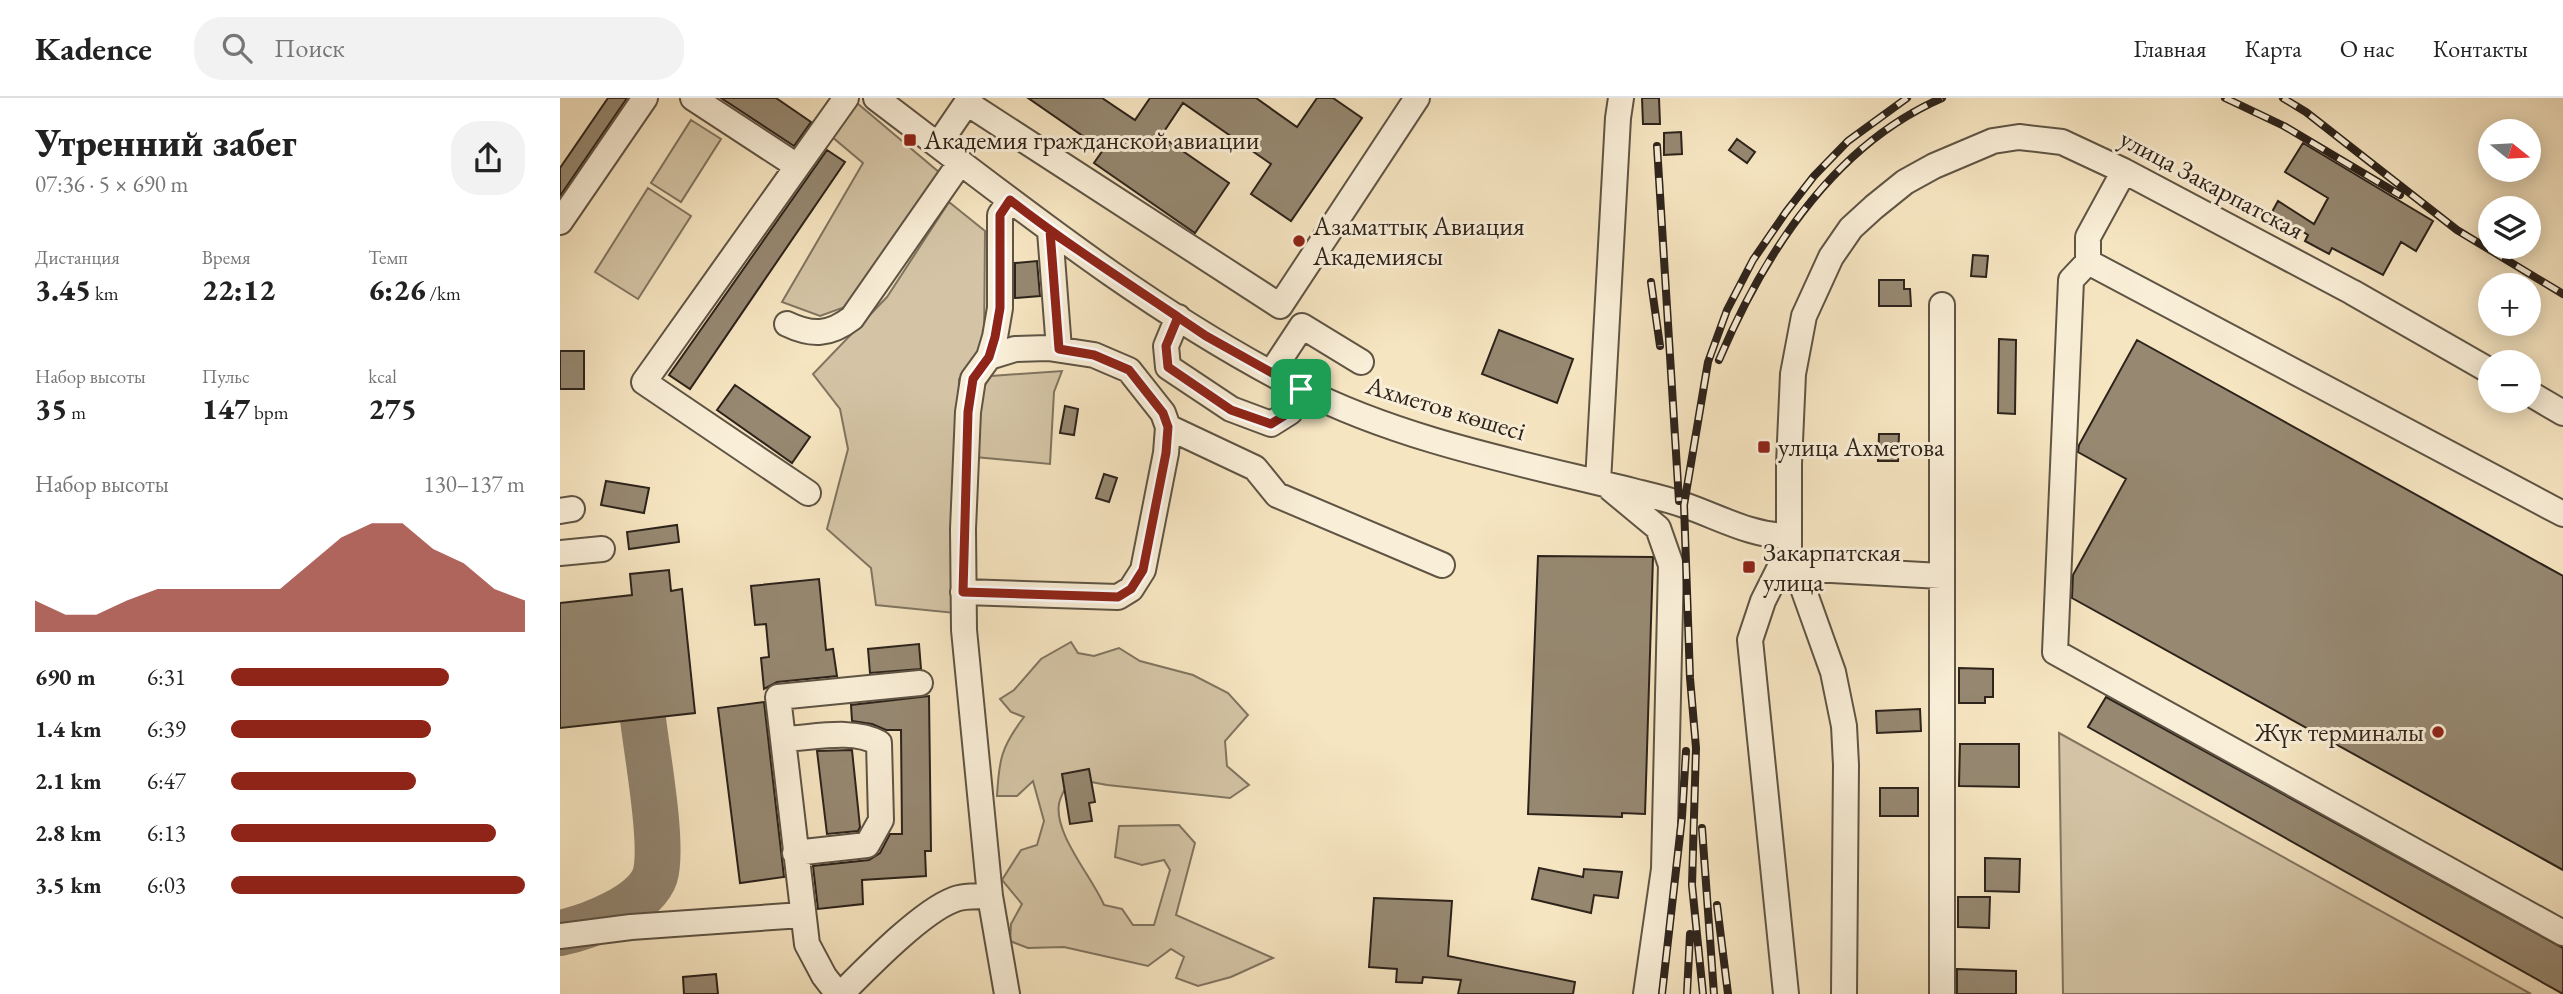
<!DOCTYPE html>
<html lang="ru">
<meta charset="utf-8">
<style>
body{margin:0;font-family:"EB Garamond",serif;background:#f2f2f2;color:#222;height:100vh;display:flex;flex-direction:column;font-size:26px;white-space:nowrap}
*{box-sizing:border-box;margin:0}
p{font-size:23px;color:#767676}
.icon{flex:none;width:38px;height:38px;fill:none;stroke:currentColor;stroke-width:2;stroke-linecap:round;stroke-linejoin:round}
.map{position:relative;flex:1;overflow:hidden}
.sheet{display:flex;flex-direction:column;background:#fff;width:560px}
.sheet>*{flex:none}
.needle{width:46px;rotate:108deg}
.controls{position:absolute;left:1918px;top:21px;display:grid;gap:14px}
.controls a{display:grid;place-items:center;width:63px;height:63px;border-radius:50%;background:#fff;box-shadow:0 4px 18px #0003;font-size:35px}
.pin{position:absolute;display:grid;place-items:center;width:60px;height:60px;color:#fff;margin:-30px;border-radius:14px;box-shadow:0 4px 10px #0006}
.round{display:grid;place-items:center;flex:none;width:74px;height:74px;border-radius:28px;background:#f2f2f2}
.head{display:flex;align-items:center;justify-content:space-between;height:119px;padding:0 35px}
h1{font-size:38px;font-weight:800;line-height:52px}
.metrics{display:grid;grid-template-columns:repeat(3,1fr);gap:10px;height:119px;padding:7px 35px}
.metrics div{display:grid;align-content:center}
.metrics b{font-size:30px;font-weight:800}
.metrics small{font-size:19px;font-weight:400}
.metrics p{font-size:19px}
.chart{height:196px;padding:14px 35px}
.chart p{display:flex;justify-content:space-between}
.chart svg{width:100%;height:126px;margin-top:7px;fill:#8f2418;opacity:.7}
ul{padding:0 35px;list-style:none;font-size:23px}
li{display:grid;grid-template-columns:112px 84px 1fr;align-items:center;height:52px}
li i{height:18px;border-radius:9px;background:#8f2418}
header{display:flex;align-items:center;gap:42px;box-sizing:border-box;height:98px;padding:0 35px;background:#fff;border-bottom:2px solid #e0e0e0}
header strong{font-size:33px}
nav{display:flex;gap:38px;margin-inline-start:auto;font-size:24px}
.search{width:490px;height:63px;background:#f2f2f2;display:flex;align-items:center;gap:18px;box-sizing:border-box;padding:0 24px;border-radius:28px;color:#767676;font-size:26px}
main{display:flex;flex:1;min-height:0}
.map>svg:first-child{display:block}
.green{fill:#d4c4a5;stroke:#807460;stroke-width:2}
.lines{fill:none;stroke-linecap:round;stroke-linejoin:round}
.taxiway{stroke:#92846e;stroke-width:46}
.building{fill:#968871;stroke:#2d231b;stroke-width:2}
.minor-casing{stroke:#5f5444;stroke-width:28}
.minor{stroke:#f9eed7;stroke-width:24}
.rail-casing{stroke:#2d231b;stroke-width:8}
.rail{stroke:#f9eed7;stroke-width:5;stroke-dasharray:16;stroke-linecap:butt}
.route-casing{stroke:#fff;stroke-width:14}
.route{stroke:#8f2418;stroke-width:9}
.poi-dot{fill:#8f2418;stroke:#f9eed7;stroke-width:2.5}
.labels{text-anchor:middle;stroke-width:6;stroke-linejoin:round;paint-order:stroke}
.poi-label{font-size:26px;fill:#2d231b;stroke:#f9eed7;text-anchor:start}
.street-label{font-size:26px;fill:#2d231b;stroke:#f9eed7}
</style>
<header>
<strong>Kadence</strong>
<div class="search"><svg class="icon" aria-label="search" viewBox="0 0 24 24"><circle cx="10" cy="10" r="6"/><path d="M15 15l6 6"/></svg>Поиск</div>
<nav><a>Главная</a><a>Карта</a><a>О нас</a><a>Контакты</a></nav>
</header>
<main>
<section class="sheet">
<div class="head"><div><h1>Утренний забег</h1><p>07:36 · 5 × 690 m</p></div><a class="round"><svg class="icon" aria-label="share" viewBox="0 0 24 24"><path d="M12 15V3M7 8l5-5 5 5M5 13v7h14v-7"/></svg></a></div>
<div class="metrics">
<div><p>Дистанция</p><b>3.45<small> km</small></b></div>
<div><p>Время</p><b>22:12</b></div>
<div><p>Темп</p><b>6:26<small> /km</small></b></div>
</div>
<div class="metrics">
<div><p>Набор высоты</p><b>35<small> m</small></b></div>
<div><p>Пульс</p><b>147<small> bpm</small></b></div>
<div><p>kcal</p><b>275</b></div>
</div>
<div class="chart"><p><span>Набор высоты</span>130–137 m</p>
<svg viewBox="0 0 160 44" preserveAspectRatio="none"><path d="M0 44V33L10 38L20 38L30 33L40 29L50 29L60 29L70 29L80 29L90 20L100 11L110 6L120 6L130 15L140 20L150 29L160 33V44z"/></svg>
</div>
<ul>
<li><b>690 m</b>6:31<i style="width:74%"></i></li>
<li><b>1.4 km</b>6:39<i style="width:68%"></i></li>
<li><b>2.1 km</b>6:47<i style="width:63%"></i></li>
<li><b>2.8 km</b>6:13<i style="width:90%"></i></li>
<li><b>3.5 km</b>6:03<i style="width:100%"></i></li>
</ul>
</section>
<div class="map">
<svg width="2003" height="896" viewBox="0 0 2003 896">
<rect width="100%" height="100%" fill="#f6e5c1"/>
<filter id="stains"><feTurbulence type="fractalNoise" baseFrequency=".00286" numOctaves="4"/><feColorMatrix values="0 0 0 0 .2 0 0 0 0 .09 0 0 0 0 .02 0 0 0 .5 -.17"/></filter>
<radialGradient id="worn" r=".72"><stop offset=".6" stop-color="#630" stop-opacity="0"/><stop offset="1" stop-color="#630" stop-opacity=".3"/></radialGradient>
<path class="green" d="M297,5L380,75L285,209L260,218L222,204L303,65L271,38Z
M131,22L161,41L121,104L91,85Z
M88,90L131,118L78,201L35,174Z
M389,104L425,133L424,247L399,281L395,515L316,507L311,470L267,431L288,351L280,311L253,276L327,199Z
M502,273L494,294L490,366L415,359L418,298L431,278Z
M511,544L518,555L534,558L559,550L580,563L633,577L668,595L688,617L665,643L667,668L689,687L670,700L547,687L510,680C507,688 500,698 499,706C494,736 532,779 544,807L562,811L573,827H594L610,772L604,762L582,767L555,759L559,728L619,727L635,745L616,817L713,860L671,879L638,888L616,880L624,859L611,851L588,868L504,849L468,850L450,843L451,826L462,806L442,782L461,752L477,747L484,723L473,683L457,698H437C439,662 441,649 464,619L451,614L440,601L454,592L481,561Z
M1499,635L1971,896H1503Z"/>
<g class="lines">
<path class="taxiway" d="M0,835C28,829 85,808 95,778C104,748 87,656 83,621"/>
</g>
<path class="building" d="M48,0H67L0,98V70Z
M161,0H216L251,24L234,48Z
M468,0H542L575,22L590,0H696L737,29L757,0H773L802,20L731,123L691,96L711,66L623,5L601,38L669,85L635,135L534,65L543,52Z
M1082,0H1099L1100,26H1083Z
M1121,34L1122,56L1104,57V35Z
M1177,41L1195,54L1187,65L1169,52Z
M1743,45L1873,123L1856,153L1841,144L1823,177L1772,150L1769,156L1745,143L1748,137L1712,114L1718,103L1754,126L1768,100L1725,74Z
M267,52L285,64L130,291L109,277Z
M1413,157L1428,158L1426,179L1411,178Z
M477,163L480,198L455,200V165Z
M1319,182H1344V191H1350L1351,208H1319Z
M939,232L1013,261L997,305L922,276Z
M1439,241L1456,242L1455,316L1438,315Z
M1577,242L2003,478V772L1512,500L1513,477L1566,381L1518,354L1519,347Z
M0,253H24V291H0Z
M175,287L250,339L232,365L157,312Z
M505,308L518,311L514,337L500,335Z
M1319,336H1339L1338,363H1318Z
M544,376L557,380L549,404L536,400Z
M46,383L89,390L84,415L41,407Z
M117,427L119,444L69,451L67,434Z
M978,458L1093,459L1085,716L1062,715V719L968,716Z
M109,472L111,493L122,491L135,615L0,630V505L72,497L70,476Z
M259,481L266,552L273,551L277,578L217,584L204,591L201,560L209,559L206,526L195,527L191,488Z
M359,546L361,571L310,575L308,551Z
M1399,570L1433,571V599H1425V605H1399Z
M369,598L371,753H365L366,778L302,782L303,806L258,811L253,768L309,762L320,755L330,736H342L341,632H326L312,626L292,623L291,607Z
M1546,599L2003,850V896L1528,629Z
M204,604L224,779L180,785L158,610Z
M1360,611L1361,633L1317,635L1316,613Z
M1400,646H1459V689L1399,688Z
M292,652L300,729L298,733L267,736L257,653Z
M529,671L535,704L529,705L532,723L510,726L502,676Z
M1320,690H1358V718H1320Z
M1425,760L1460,761L1459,794L1425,793Z
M979,770L1023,779L1024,771L1062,774L1058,800L1034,797L1031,815L972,801Z
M1398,799H1430L1429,830L1398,829Z
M814,800L892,803L888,858L1015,884L1013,896H898L901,882L863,879L862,885L836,884L837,871L809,869Z
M1397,871L1456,873V896H1397Z
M156,876L158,896H124L123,879Z"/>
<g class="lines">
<defs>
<path id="minor" d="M133,0L237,68
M316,0C452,103 586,212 739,290C843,343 961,365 1073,393C1089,397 1107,401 1124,407C1159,419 1191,438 1229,438
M407,5L720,208L857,0
M378,47L410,0
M1564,73L1528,139V164L1511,182L1495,554L2003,835
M0,124L85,0
M490,133L499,251
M1528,164L2003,416
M618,219L606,248L608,269L671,311L711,326L730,314L741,291
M227,226C252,238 270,237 292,220L400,65
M711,275L742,228L801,264
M1969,295L2003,315
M608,329L695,370L717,397L882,467
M1038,384L1058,20L1061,0
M1051,391L1098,430L1111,467L1104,771L1086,896
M248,395L84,284L286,0
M0,413L12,411
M0,455L42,451
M1235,470L1381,478
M403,494L558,499L571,491L583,472L606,355L608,329L603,315L569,272L534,257L488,250L455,251L429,259
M223,641C252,640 293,630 319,645L321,722L307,747L235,755
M430,798L447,896
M0,838L71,829L242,817
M278,896L264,878L247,846L218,599L360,585
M281,896C306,871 361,814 393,802C403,797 419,799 430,798L404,532L403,431L408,314L413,281L429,259L435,239L440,210V117L450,102
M1226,896L1190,542L1203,503L1229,451
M1284,896L1286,667L1284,628L1273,574L1229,451V366L1233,276L1244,218L1271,159L1291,130L1314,109L1345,84L1374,68L1433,43L1459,39L1502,44L1564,73L1792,194L1930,273
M1382,896V207"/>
</defs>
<use href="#minor" class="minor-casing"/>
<use href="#minor" class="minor"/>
<defs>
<path id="rail" d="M1665,0L1724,28L1840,97
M1723,0L1746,14L1897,132L2003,196
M1097,48L1119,403
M1091,184L1100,248
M1159,262C1204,156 1272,48 1382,0
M1142,730L1154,896
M1157,807L1168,896
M1102,896L1122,719L1126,653
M1127,896L1130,836
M1143,896L1132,787L1136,650L1130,580L1124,407L1148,264L1167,212L1193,162L1226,114L1254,78L1288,43L1347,0"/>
</defs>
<use href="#rail" class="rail-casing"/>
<use href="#rail" class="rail"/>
</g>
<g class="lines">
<defs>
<path id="route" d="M741,291L646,238L490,133L499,251L534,257L569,272L603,315L608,329L606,355L583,472L571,491L558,499L403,494L408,314L413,281L429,259L435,239L440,210V117L450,102C504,144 561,181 618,219L606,248L608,269L671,312L711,326L730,314L741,291"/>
</defs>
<use href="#route" class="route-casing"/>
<use href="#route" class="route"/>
</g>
<g class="poi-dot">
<rect x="343" y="35" width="14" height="14" rx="3.5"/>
<circle cx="739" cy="143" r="7"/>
<rect x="1197" y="342" width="14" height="14" rx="3.5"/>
<rect x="1182" y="462" width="14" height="14" rx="3.5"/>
<circle cx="1878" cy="634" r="7"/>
</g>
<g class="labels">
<g class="poi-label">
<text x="364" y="51">Академия гражданской авиации</text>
<text x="753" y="137">Азаматтық Авиация<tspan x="753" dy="30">Академиясы</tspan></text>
<text x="1218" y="358">улица Ахметова</text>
<text x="1203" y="463">Закарпатская<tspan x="1203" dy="30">улица</tspan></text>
<text x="1864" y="643" text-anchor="end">Жүк терминалы</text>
</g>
<g class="street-label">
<text transform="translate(1652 86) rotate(28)" y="9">улица Закарпатская</text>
<text transform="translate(886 310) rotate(17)" y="9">Ахметов көшесі</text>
</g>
</g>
<rect width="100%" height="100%" filter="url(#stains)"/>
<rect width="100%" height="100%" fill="url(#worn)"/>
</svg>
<div class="controls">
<a><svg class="needle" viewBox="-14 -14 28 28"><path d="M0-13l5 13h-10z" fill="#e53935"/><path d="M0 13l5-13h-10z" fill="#767676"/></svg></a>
<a><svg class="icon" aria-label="layers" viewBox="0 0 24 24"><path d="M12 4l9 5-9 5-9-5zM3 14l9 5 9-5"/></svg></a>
<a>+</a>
<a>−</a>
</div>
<div class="pin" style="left:741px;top:291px;background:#1e9e55"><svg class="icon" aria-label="arrive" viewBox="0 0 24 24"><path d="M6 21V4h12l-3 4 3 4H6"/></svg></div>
</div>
</main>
